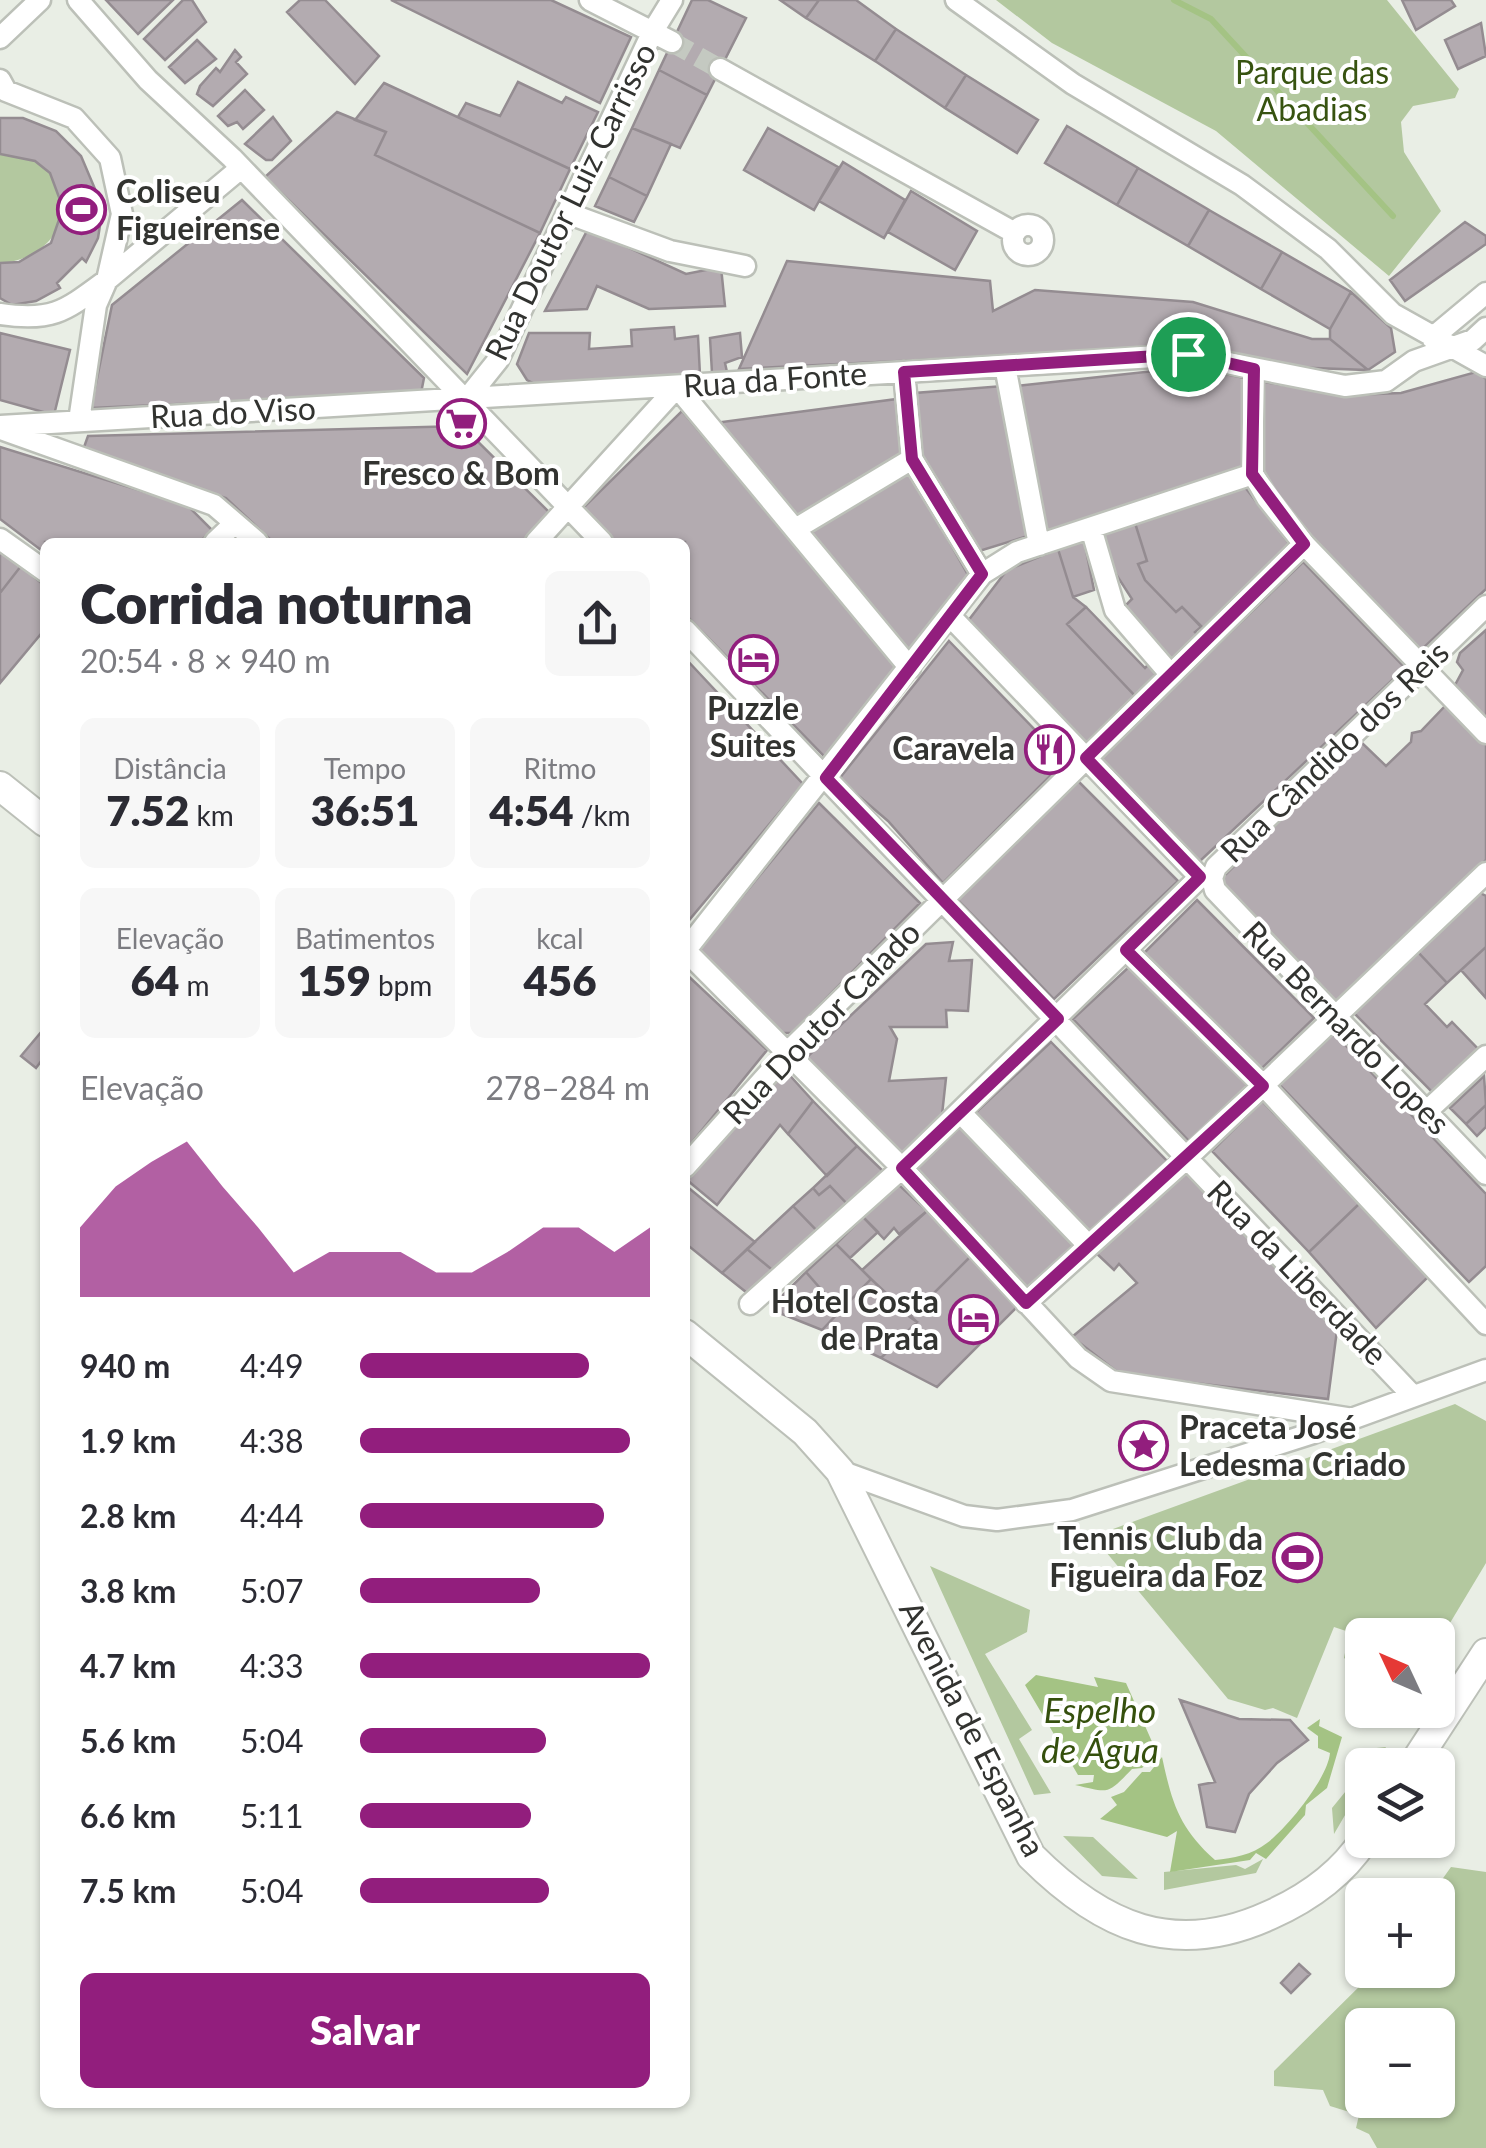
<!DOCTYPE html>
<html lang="pt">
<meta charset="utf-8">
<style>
body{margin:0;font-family:Lato,sans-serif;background:#f7f7f7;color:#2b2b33;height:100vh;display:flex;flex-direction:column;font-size:38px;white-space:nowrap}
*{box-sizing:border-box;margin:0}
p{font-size:32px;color:#7c7c81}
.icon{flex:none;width:55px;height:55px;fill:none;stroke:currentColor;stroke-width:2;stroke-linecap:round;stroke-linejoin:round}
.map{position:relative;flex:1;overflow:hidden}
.side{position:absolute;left:40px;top:538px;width:650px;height:1570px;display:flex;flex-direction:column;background:#fff;border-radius:15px;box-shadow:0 2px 8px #0004}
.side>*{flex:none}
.needle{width:65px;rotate:314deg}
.buttons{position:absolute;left:1345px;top:1618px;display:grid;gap:20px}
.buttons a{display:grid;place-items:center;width:110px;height:110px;border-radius:15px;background:#fff;box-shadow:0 2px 8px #0004;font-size:50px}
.pin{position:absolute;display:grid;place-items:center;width:85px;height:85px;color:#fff;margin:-42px;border:5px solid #fff;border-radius:50%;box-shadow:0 2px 10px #0007}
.round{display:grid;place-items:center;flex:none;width:105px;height:105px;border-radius:15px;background:#f7f7f7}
.headline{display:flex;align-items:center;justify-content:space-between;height:170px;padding:0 40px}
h1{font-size:55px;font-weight:800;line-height:75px}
.stats{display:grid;grid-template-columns:repeat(3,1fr);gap:15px;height:170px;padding:10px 40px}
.stats div{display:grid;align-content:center;border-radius:15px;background:#f7f7f7;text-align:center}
.stats b{font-size:42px;font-weight:800}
.stats small{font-size:28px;font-weight:400}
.stats p{font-size:28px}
.chart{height:280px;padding:20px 40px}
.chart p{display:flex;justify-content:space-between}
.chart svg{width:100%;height:180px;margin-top:10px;fill:#921e7d;opacity:.7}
.cta{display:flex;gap:20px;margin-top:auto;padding:20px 40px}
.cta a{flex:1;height:115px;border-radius:15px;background:#921e7d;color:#fff;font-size:40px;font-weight:800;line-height:115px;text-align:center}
ul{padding:0 40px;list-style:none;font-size:32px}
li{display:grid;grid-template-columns:160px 120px 1fr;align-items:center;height:75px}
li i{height:25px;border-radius:12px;background:#921e7d}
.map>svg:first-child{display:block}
.green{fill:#b3c89f;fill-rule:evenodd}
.water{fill:#a4c384}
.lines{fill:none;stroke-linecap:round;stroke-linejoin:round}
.stream{stroke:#a4c384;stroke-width:6}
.building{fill:#b3abb0;stroke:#948c91;stroke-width:2.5}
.street-tunnel{stroke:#c4c9c1;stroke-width:20;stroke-dasharray:20 10;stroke-linecap:butt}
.street-casing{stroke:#bcc0b8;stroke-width:25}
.secondary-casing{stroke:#bcc0b8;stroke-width:32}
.street{stroke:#fff;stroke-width:20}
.secondary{stroke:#fff;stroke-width:28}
.route-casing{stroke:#fff;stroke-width:20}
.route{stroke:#921e7d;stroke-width:12}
.labels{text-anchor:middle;stroke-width:8;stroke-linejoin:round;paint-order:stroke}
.park-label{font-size:32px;fill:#375310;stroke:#fff}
.poi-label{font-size:32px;font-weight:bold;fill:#323330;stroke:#fff;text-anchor:end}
.street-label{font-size:32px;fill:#323330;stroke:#fff}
.water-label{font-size:35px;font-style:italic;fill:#35500d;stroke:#fff}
</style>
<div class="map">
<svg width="1486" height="2148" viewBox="0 0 1486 2148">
<rect width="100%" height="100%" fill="#e9eee5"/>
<path class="green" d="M996,0H1387L1459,89L1455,98L1413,106L1401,122L1404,152L1441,211L1389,276L1216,131L1052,43Z
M0,154C12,156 29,157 39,164C91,199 54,261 0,263Z
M1455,1404L1486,1421V1563L1438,1643V1635H1362V1670L1344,1658L1349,1632L1334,1627L1297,1718L1273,1708L1265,1710L1228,1699L1106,1552L1113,1529Z
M930,1566L1030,1610L1027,1632L985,1654L1032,1730L1019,1739L1051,1793L1034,1795Z
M1386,1747L1375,1765H1362V1786L1334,1834L1332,1808L1350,1786L1367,1749Z
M1063,1836L1093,1837L1138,1879L1102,1876Z
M1263,1859L1256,1873L1164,1890V1872L1236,1865L1245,1869Z
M1451,1867L1486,1872V2148H1377L1369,2134L1356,2128L1359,2115L1330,2106L1323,2090L1274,2086V2071L1376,1970H1438V1895H1431ZM1362,2025H1438V2100H1362Z"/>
<path class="water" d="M1036,1675L1098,1687L1094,1677L1126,1683L1157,1753L1142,1768L1132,1769C1107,1795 1110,1793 1075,1785L1093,1782L1094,1775H1078L1025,1685Z
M1320,1719L1319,1726L1342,1737L1327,1788L1306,1805L1305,1815L1266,1859L1256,1853L1250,1860L1170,1872L1177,1831L1167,1837L1100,1819L1117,1805L1111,1797L1124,1792L1142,1772H1150L1162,1757C1172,1803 1179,1828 1215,1860C1233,1858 1252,1855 1267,1843C1287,1828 1328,1778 1330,1753L1318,1748V1736L1307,1728Z"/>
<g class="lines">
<path class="stream" d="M1174,0L1211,19L1393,216"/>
</g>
<path class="building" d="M106,0H173L138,34Z
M183,0H192L206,22L165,60L144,39Z
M300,0H325L379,56L355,84L287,12Z
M391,0H551L631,37L600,103Z
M692,0H708L746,18L707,95L659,70Z
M780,0H819L806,18Z
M819,0H856L896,29L875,61L806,18Z
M1402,0H1451L1455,6L1416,30Z
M1481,23L1486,56L1458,69L1445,40Z
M896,29L966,75L945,108L875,61Z
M197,40L216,59L185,83L169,67Z
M235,50L241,57L236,62L247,74L213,106L197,94L200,86L216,68L220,72Z
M659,70L707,95L680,148L632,128Z
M966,75L1038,120L1017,153L945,108Z
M518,82L562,103L566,97L598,112L570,169L458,117L466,103L500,116Z
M384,83L570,169L540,233L375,155L386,132L355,120Z
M245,90L264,110L243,129L237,122L228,126L218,116Z
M337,112L386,132L375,155L540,233L467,374L265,177Z
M273,117L291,141L272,160H266L245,144Z
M0,118H23L56,131L81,156L95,189V208L102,213L98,238L86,262L82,258L57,283L60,288L36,301L12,305L0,298V263L19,262L51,243L63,208L50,173L35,161L0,154Z
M1067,126L1138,168L1117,205L1045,163Z
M632,128L671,144L647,196L609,177Z
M768,128L838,167L814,210L744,170Z
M843,162L905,200L884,238L819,201Z
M1138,168L1209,210L1188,246L1117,205Z
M609,177L647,196L634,222L595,206Z
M911,191L977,231L955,270L888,232Z
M242,200L424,378L421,393L91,408L112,305Z
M1209,210L1282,252L1261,289L1188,246Z
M1465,222L1486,236V244L1405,301L1390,280Z
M588,229L686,274L721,267L725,306L649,309L597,286L587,309L545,311Z
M1282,252L1351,292L1330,329L1261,289Z
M787,261L990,281L993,311L1035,290L1193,302L1312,339H1330L1368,370L1287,367L1186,347L739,369Z
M1351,292L1391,328L1395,352L1368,370L1330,339V329Z
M674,327L675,339L698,336L700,375L537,385L527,380L517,364L529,333H590L589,349L632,346L631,330Z
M0,333L70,350L54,415L0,400Z
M740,333L742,357L725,363L727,372L712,373L710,338Z
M1191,367L1245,378L1242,471L1048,534L1016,386Z
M1476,372L1486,379V589L1418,653L1309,540L1273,494L1262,472L1264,382L1351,395L1401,393Z
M1003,386L1031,535L976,552L919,455L915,393Z
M897,399L904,455L797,521L725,433L722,422Z
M682,411L897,667L825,757L685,614V542H615L582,509Z
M462,426L551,514L524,542H273L226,498L83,450L88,436Z
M0,447L187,505L212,530L200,542H45V553L0,519Z
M909,470L968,575L907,652L808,531Z
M1244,486L1291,546L1206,631L1182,607L1176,612L1145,580L1138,564L1147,561L1135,523Z
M1135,523L1147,561L1138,564L1145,580L1176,612L1182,607L1201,627L1195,632L1199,636L1170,664L1122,609L1132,599L1112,568L1100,534Z
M1084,540L1094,590L1073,597L1058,549Z
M1058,549L1073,597L1086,607L1067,624L1136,697L1085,745L968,621L1007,570Z
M0,550L21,566L0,593Z
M1303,562L1405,668L1200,861L1100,758Z
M21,566L45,586V629L0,683V593Z
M1086,607L1145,668L1148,665L1158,675L1136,697L1067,624Z
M1486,630V722L1455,685L1463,670L1457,662L1460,653Z
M949,641L1065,761L943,883L888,821L839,779Z
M685,658L803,784L685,925Z
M1447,704L1486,744V860L1334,1004L1219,881L1360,741L1386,766L1411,742L1412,733L1421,731Z
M1076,779L1178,881L1054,999L956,898Z
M819,803L920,903L792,1033H776L696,953Z
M1480,893L1486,896V947L1447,983L1418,952Z
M1197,900L1314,1018L1259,1071L1144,953Z
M953,942L949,961L972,960L968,1011L946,1010L947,1027H890L897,1039L889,1081L946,1078L942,1115L900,1156L806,1058L926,944Z
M1486,947V998L1461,970Z
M1418,952L1447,983L1425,1004L1447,1027L1452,1022L1483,1054L1438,1098L1354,1013Z
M1130,966L1249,1085L1191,1143L1073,1019Z
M685,973L767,1050L685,1151Z
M1331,1030L1486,1194V1266L1469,1282L1278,1083Z
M42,1031L45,1056L36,1068L21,1056Z
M1051,1042L1167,1161L1089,1235L974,1114Z
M784,1069L813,1101L788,1134L780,1125L717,1205L687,1180Z
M1484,1076L1486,1105L1466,1124L1450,1108Z
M813,1101L857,1146L827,1176L788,1134Z
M1262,1101L1360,1203L1309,1252L1212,1151Z
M1486,1105V1127L1477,1136L1466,1124Z
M962,1123L1078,1246L1027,1294L911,1171Z
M857,1146L884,1172L850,1207L830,1186L819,1195L813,1188Z
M1184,1169L1337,1330L1328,1399L1120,1374L1072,1337L1137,1283L1119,1264L1114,1270L1095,1252Z
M898,1184L927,1211L899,1234L894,1228L884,1239L863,1217Z
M685,1185L755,1242L722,1273L685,1243Z
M830,1186L850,1207L820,1234L793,1206L813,1188L819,1195Z
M1360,1203L1428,1277L1376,1328L1309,1252Z
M793,1206L820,1234L776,1273L747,1249Z
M927,1211L972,1255L910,1317L862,1270Z
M863,1217L878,1232L850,1258L836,1244Z
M836,1244L871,1279L840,1311L806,1272Z
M747,1249L776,1273L751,1296L722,1273Z
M972,1255L1017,1307L937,1387L881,1358L917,1322L910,1317Z
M806,1272L840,1311L822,1330L782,1314L779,1299Z
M871,1279L917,1322L881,1358L822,1330Z
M1180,1700L1239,1719L1290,1720L1308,1740L1277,1763L1249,1794L1235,1832L1207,1827L1199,1785L1215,1782Z
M1299,1964L1310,1974L1291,1993L1281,1983Z"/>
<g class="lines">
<path class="street-tunnel" d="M672,42L720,69"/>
<defs>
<path id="street" d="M78,0L148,80L232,158L602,542
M590,0L672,42
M956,0L1073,84L1242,185L1328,249L1393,314L1486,366
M0,38L40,0
M720,69L1015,233
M0,80L6,91L74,118L110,158L122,214L107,280C65,311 53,322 0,314
M567,213L670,251L745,266
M1013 240a15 15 0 1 1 30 0a15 15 0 1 1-30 0Z
M1432,338L1486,293
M1005,366L1039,545
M1253,369V474L1267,498L1304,544L1486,733
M904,372L912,459L982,574
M466,400L498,360L653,31L672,0
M79,421L96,305L107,280L241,168
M0,426L1188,355L1345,386L1386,381L1414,361L1473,340L1486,328
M1,429L214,505L257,542
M797,528L912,459
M1091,528L1115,610L1171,675
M0,539L45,571
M215,542L235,523
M536,542L677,387L910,668
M950,616L1200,877
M685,630L1412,1395
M1212,878L1215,890L1486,1174
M1212,878L1216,867L1486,606
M685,950L902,1168L1078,1358L1111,1381L1353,1419
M1126,950L1263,1085L1486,1324
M685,951L982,574L1017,552L1253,474
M960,1112L1089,1246
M1426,1112L1486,1056
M685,1167L788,1052L1304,544
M1026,1303L1187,1158L1486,873
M750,1304L902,1168L1200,877L1212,878
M840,1471L964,1516L997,1520L1072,1510L1313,1433L1486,1370"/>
<path id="secondary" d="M0,786L45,822
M685,1334L805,1432L840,1471L1031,1856C1102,1927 1174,1959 1270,1915C1308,1898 1341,1875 1364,1840
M1413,1765L1486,1653"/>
</defs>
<use href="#street" class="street-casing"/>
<use href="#secondary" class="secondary-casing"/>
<use href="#street" class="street"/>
<use href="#secondary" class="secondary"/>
</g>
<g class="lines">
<defs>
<path id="route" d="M1188,354L1254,369L1252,474L1304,544L1086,758L1200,877L1126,950L1263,1086L1026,1303L902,1168L1058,1019L826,778L982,574L912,459L904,372Z"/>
</defs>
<use href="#route" class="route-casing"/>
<use href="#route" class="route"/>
</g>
<defs>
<symbol id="stadium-ring" viewBox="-11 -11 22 22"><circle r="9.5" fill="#fff" stroke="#921e7d" stroke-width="1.5"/><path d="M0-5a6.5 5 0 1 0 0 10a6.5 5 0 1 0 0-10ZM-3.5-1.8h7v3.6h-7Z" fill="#921e7d"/></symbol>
<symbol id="supermarket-ring" viewBox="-11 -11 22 22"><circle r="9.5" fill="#fff" stroke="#921e7d" stroke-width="1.5"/><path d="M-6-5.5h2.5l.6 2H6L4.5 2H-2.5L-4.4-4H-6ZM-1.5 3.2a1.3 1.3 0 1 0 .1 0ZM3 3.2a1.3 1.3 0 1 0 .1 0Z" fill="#921e7d"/></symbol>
<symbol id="hotel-ring" viewBox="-11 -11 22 22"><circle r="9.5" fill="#fff" stroke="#921e7d" stroke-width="1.5"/><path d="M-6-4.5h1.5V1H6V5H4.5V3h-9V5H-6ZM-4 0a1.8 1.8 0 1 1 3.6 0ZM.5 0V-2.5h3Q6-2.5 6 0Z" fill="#921e7d"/></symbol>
<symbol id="restaurant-ring" viewBox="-11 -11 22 22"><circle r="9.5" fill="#fff" stroke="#921e7d" stroke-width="1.5"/><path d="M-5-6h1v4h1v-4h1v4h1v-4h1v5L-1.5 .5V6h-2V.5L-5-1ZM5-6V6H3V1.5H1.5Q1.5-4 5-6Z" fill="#921e7d"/></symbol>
<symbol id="sight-ring" viewBox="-11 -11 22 22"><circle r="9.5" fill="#fff" stroke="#921e7d" stroke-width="1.5"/><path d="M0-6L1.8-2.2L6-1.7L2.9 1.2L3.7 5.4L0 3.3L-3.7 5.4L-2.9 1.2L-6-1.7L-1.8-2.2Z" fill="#921e7d"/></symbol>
</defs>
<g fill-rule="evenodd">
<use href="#stadium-ring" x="54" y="182" width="55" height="55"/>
<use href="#supermarket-ring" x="434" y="396" width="55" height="55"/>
<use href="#hotel-ring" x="726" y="632" width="55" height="55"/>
<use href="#restaurant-ring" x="1022" y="722" width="55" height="55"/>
<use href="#hotel-ring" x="946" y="1292" width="55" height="55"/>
<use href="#sight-ring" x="1116" y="1418" width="55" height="55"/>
<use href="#stadium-ring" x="1270" y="1530" width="55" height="55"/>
</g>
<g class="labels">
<g class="park-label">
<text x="1312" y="84">Parque das<tspan x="1312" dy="37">Abadias</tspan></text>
</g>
<g class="poi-label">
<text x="116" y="203" text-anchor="start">Coliseu<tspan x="116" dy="37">Figueirense</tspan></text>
<text x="461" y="485" text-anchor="middle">Fresco &amp; Bom</text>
<text x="753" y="720" text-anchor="middle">Puzzle<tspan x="753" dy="37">Suites</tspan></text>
<text x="1015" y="760">Caravela</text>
<text x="939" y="1313">Hotel Costa<tspan x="939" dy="37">de Prata</tspan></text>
<text x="1179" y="1439" text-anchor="start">Praceta José<tspan x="1179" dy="37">Ledesma Criado</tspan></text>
<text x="1263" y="1550">Tennis Club da<tspan x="1263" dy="37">Figueira da Foz</tspan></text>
</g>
<g class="street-label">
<text transform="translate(571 202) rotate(-64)" y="11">Rua Doutor Luiz Carrisso</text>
<text transform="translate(775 380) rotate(-4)" y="11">Rua da Fonte</text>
<text transform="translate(233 413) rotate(-3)" y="11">Rua do Viso</text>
<text transform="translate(1335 752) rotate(-44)" y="11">Rua Cândido dos Reis</text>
<text transform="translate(822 1023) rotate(-46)" y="11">Rua Doutor Calado</text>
<text transform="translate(1346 1028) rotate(46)" y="11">Rua Bernardo Lopes</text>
<text transform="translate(1297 1273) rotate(46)" y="11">Rua da Liberdade</text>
<text transform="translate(972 1729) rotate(63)" y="11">Avenida de Espanha</text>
</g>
<g class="water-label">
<text x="1100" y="1723">Espelho<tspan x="1100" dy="40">de Água</tspan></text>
</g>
</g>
</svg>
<div class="buttons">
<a><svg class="needle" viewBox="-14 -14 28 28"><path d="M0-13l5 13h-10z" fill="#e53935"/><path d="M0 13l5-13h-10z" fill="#7c7c81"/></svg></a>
<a><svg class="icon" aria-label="layers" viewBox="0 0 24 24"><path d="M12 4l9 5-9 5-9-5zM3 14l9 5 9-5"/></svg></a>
<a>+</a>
<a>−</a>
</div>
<div class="pin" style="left:1188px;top:354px;background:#1e9e55"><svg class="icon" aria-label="arrive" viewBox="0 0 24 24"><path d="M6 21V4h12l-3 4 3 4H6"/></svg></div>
<section class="side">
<div class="headline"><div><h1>Corrida noturna</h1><p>20:54 · 8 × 940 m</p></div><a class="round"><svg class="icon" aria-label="share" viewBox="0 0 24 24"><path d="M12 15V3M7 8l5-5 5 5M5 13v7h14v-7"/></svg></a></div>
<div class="stats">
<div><p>Distância</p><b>7.52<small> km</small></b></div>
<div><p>Tempo</p><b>36:51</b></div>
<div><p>Ritmo</p><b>4:54<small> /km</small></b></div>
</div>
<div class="stats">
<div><p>Elevação</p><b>64<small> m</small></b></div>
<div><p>Batimentos</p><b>159<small> bpm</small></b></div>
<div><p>kcal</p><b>456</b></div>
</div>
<div class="chart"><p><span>Elevação</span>278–284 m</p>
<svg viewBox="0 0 160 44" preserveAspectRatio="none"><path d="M0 44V27L10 17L20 11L30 6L40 17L50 27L60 38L70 33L80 33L90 33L100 38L110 38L120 33L130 27L140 27L150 33L160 27V44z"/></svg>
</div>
<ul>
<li><b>940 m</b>4:49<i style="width:79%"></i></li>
<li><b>1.9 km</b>4:38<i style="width:93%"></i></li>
<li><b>2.8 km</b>4:44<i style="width:84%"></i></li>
<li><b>3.8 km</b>5:07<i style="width:62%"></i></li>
<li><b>4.7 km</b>4:33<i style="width:100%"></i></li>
<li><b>5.6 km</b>5:04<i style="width:64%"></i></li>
<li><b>6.6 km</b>5:11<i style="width:59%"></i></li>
<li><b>7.5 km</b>5:04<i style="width:65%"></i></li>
</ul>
<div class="cta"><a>Salvar</a></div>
</section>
</div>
